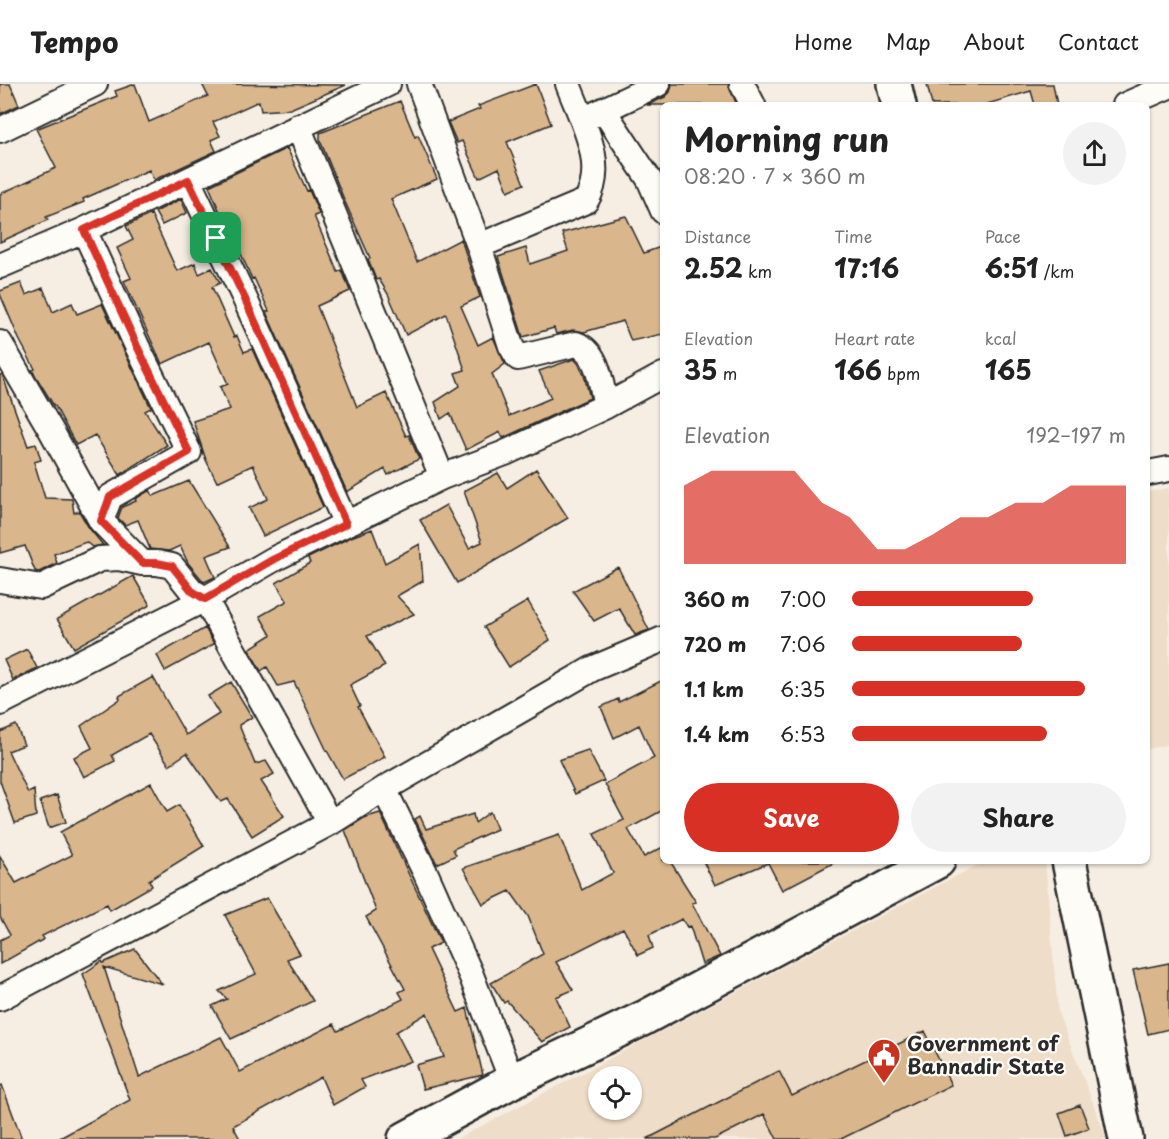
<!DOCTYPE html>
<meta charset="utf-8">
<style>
body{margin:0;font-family:"Playpen Sans",sans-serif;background:#f2f2f2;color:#222;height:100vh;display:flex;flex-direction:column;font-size:22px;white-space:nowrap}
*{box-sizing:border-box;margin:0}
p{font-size:20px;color:#767676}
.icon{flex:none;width:33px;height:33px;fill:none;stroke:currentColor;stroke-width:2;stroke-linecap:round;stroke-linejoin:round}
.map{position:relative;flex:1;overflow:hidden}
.details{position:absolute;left:660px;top:18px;width:490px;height:762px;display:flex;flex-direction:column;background:#fff;border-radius:9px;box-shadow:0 2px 4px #0004}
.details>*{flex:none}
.tools{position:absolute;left:588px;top:982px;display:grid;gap:12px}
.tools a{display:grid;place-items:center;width:54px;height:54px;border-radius:50%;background:#fff;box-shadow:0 2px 4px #0004;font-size:30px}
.pin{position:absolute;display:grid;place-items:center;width:51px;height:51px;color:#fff;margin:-26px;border-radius:12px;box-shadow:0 3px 9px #0006}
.round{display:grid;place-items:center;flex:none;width:63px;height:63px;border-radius:32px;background:#f2f2f2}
.headline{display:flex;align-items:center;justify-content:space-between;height:102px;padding:0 24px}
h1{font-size:33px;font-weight:700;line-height:45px}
.figures{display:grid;grid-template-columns:repeat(3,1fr);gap:9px;height:102px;padding:6px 24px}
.figures div{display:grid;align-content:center}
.figures b{font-size:26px;font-weight:700}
.figures small{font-size:16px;font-weight:400}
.figures p{font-size:16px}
.chart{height:168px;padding:12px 24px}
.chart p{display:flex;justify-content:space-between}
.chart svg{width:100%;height:108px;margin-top:6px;fill:#d93025;opacity:.7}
.button{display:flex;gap:12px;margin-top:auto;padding:12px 24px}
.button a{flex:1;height:69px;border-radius:36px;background:#d93025;color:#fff;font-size:24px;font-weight:700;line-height:69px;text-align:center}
.button a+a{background:#f2f2f2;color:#222}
ul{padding:0 24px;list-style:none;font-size:20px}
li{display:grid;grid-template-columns:96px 72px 1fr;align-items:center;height:45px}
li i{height:15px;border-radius:8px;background:#d93025}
header{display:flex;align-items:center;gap:36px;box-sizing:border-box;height:84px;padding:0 30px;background:#fff;border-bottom:2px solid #e0e0e0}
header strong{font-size:28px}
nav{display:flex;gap:33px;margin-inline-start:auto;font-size:21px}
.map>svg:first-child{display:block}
.built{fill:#eeddc8;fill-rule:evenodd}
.building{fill:#dab68c;stroke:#2b2b2b;stroke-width:1.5}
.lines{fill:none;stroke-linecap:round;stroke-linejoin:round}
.street-casing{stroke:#2b2b2b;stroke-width:28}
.secondary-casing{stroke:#2b2b2b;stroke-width:38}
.street{stroke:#fdfcf7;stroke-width:24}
.secondary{stroke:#fdfcf7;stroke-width:33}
.route-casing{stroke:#fff;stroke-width:12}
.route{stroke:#d93025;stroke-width:8}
.labels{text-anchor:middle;stroke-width:4.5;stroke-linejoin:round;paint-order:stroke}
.poi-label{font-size:20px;font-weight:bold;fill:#2b2b2b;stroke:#fdfcf7;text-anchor:start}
</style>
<header>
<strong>Tempo</strong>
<nav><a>Home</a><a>Map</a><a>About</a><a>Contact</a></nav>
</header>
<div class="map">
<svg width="1169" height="1055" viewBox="0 0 1169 1055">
<rect width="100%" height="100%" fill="#f6eee2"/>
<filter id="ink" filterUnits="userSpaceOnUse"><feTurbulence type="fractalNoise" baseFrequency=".0167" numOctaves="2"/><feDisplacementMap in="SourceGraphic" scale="12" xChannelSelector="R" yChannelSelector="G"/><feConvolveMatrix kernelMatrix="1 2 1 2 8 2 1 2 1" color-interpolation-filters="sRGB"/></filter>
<g filter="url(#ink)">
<path class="built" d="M1169,404V660L1148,665V408Z
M985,777H1045L1058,929L1107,1055H457ZM598,993H632V1026H598Z"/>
<path class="building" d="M0,0H10L19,21L0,30Z
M135,0L149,38L208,12L202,0L346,1L290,25L261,27L259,17L213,38L220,52L211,56L216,67L154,96L149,86L83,115L84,118L46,133L48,136L0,158V110L56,84L36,45L117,12L115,7Z
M536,0L551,40L507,58L524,100L508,107L499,84L479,94L462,57L457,59L448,38L480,25L478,22Z
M672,0H728L737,21H647L665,13L670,8Z
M927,0H1053L1057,21H1035L1031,7L984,21H932Z
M400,17L415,53L418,51L437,95L391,115L417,178L461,155L480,213L461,222L478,261L493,253L505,280L492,290L509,332L551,314L539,287L574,275L578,279L584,291L590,314L503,354L500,348L466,366L450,329L441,335L435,318L460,302L455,289L465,286L446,230L406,251L388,210L379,195L376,196L368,175L370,174L345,118L320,56V49Z
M287,64L307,107L309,106L319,130L314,132L338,188L342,186L350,207L317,222L357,323L386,309L406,352L409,351L419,375L388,391L385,385L347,408L266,228L269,227L254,194L252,195L228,140H225L209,102Z
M181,115L187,129L162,141L155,128Z
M151,130L177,187L195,179L199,190L212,184L220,199L212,203L234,253L237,252L244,268L252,265L323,423L263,452L249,424L268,415L253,381L217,398L206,376L193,337L230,325L220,303L228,300L209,258L162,280L124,197L131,194L117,164L133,156L126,142Z
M626,132L644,169L663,162V250L631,257L623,237L584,248L573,246L556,250L554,244L523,253L498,173L526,164L530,180L568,167L562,149Z
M21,199L26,211L43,204L53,228L72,219L77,230L102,220L151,324L145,327L167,361L120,391L95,351L76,361L55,322H54L32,286L35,285L19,255L0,210V207Z
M2,290L28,362L36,360L41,376L34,378L45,414L72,415L74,429L79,427L89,444L103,461L92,463L86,458L54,470L57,479L39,488L35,487L25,462L0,469V291Z
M536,385L568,434L457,499L420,436L446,421L469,464L482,458L464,407L498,389L507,404Z
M189,397L230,463L206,472L215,493L204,498L188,479L180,462L169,467L150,465L138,436L125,441L118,434L122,423L136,417L135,415L150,406L153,412Z
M372,445L385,479L420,460L423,497L397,512L414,530L367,552L385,582L350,601L360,622L358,623L385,673L343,695L326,665L294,598L278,602L267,583L261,587L249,565L271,551L260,532L287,517L276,499L310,479L308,474L351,453Z
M618,483L649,546L635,551L619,524L594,537L573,507Z
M133,492L150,521L74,564L57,535Z
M528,517L550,556L509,583L484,543Z
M205,544L214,560L165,587L157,571Z
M27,565L37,584L13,596L4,576Z
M153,593L186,651L219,630L208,612L231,598L252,633L239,641L255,680L266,677L274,690L261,697L284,732L252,752L228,715L221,718L187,669L169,681L149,650L112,671L115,677L84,693L74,673L92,664L81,642L120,615L119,612Z
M663,596V726L628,745L644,773L663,763V777H670L696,818L692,819L720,872L702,880L690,842L687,843L682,835L649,851L653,864L638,871L623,844L556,878L573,906L556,913L570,943L542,958L507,917L504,919L491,899L543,870L528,832L510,807L483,820L463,784L559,751L582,806L613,789L594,750L624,736L605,700L654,674L639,641L614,654L601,623L618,615L619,618Z
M16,641L24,661L8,667L28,709L34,706L36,732L15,739L0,697V648Z
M588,666L604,697L575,710L559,676Z
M151,699L167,728L179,721L204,762L149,796L152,802L110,826L107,820L42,852L44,855L0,880V856L10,851L0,833V772L16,799L72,771L60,748Z
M57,711L66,738L49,744L40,717Z
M490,728L497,745L453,765L456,771L437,780L415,735L420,732L426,745L473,730L475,739Z
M380,729L441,859L428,865L458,928L467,924L483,991L423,1005L416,981L444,973L427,929L396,948L411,977L361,996L365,1003L333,1021L321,993L233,1042L240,1055H58L130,1016L83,890L102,877L103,879L135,865L162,900L104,883L139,993L221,953L240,988L334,940L338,947L403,915L399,908L405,905L366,833L376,827L345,746L364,734Z
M703,777H837L782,806L768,779L715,801Z
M267,814L300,870L287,875L313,917L231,955L212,922L227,915L219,907L256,890L225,831Z
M1169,879V945L1148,950L1133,886Z
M925,947L951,1001L841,1055H777L764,1030L715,1055H647L779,987L792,1012Z
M2,1001L22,1055H0V1002Z
M1080,1021L1089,1044L1067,1052L1059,1029Z"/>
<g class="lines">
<defs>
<path id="street" d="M419,0L479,162L511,262L518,274L576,260C599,268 601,301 606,322
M742,0L753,21
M1125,21L1169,2
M604,27L649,95L663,127
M589,33L658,0
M298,42L442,393
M0,46L95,0
M188,96L244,213L346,440
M84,146L137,262L189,368L110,413L101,437L142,479
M479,162L586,117C608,81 581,35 568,0
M0,182L84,146L388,0
M0,259L52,348L101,437
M1148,389L1169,385
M0,496L41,503L100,475L119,474L142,479H157L172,482L192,507L205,515L330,739
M0,619L205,515L274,475L442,393L505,369L606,322L663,291
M384,705L426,790L471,891L512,997
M0,914L330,739L384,705L592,585L663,555"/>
<path id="secondary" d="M894,0L899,21
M1069,777L1126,1055
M405,1055L512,997L644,934L938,777"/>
</defs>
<use href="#street" class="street-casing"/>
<use href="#secondary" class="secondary-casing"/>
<use href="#street" class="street"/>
<use href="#secondary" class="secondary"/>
</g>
</g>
<g class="lines" filter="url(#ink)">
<defs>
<path id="route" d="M188,96L244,213L346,440L274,475L205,515L192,507L172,482L157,479H142L101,437L110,413L189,368L137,262L84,146Z"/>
</defs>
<use href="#route" class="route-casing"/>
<use href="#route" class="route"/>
</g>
<defs>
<symbol id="civic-pin" viewBox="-11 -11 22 30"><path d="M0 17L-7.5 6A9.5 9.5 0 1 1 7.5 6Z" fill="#c8321e" stroke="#fdfcf7"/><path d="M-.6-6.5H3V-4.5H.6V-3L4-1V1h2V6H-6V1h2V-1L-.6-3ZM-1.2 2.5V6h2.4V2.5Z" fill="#fff"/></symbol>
</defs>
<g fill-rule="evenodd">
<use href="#civic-pin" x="865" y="952" width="38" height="52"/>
</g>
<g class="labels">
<g class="poi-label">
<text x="907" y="967">Government of<tspan x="907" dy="23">Bannadir State</tspan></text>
</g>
</g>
</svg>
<div class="tools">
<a><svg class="icon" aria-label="locate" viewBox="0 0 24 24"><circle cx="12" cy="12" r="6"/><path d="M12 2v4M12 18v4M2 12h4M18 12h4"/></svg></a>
</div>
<div class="pin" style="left:216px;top:154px;background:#1e9e55"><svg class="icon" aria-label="arrive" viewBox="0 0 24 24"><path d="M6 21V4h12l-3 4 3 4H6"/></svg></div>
<section class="details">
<div class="headline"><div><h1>Morning run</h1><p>08:20 · 7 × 360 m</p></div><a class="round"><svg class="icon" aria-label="share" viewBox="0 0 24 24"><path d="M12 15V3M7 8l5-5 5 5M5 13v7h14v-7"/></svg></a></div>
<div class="figures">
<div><p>Distance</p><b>2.52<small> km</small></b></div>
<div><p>Time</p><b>17:16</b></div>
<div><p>Pace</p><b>6:51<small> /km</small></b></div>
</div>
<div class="figures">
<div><p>Elevation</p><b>35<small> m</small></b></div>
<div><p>Heart rate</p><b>166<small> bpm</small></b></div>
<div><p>kcal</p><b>165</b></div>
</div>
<div class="chart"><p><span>Elevation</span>192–197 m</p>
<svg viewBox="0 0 160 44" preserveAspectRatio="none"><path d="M0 44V12L10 6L20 6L30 6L40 6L50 19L60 25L70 38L80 38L90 32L100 25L110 25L120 19L130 19L140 12L150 12L160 12V44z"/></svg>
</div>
<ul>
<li><b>360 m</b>7:00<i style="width:66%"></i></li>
<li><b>720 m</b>7:06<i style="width:62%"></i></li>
<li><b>1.1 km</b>6:35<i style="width:85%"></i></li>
<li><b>1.4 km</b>6:53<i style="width:71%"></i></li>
</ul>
<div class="button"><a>Save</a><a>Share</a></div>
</section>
</div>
